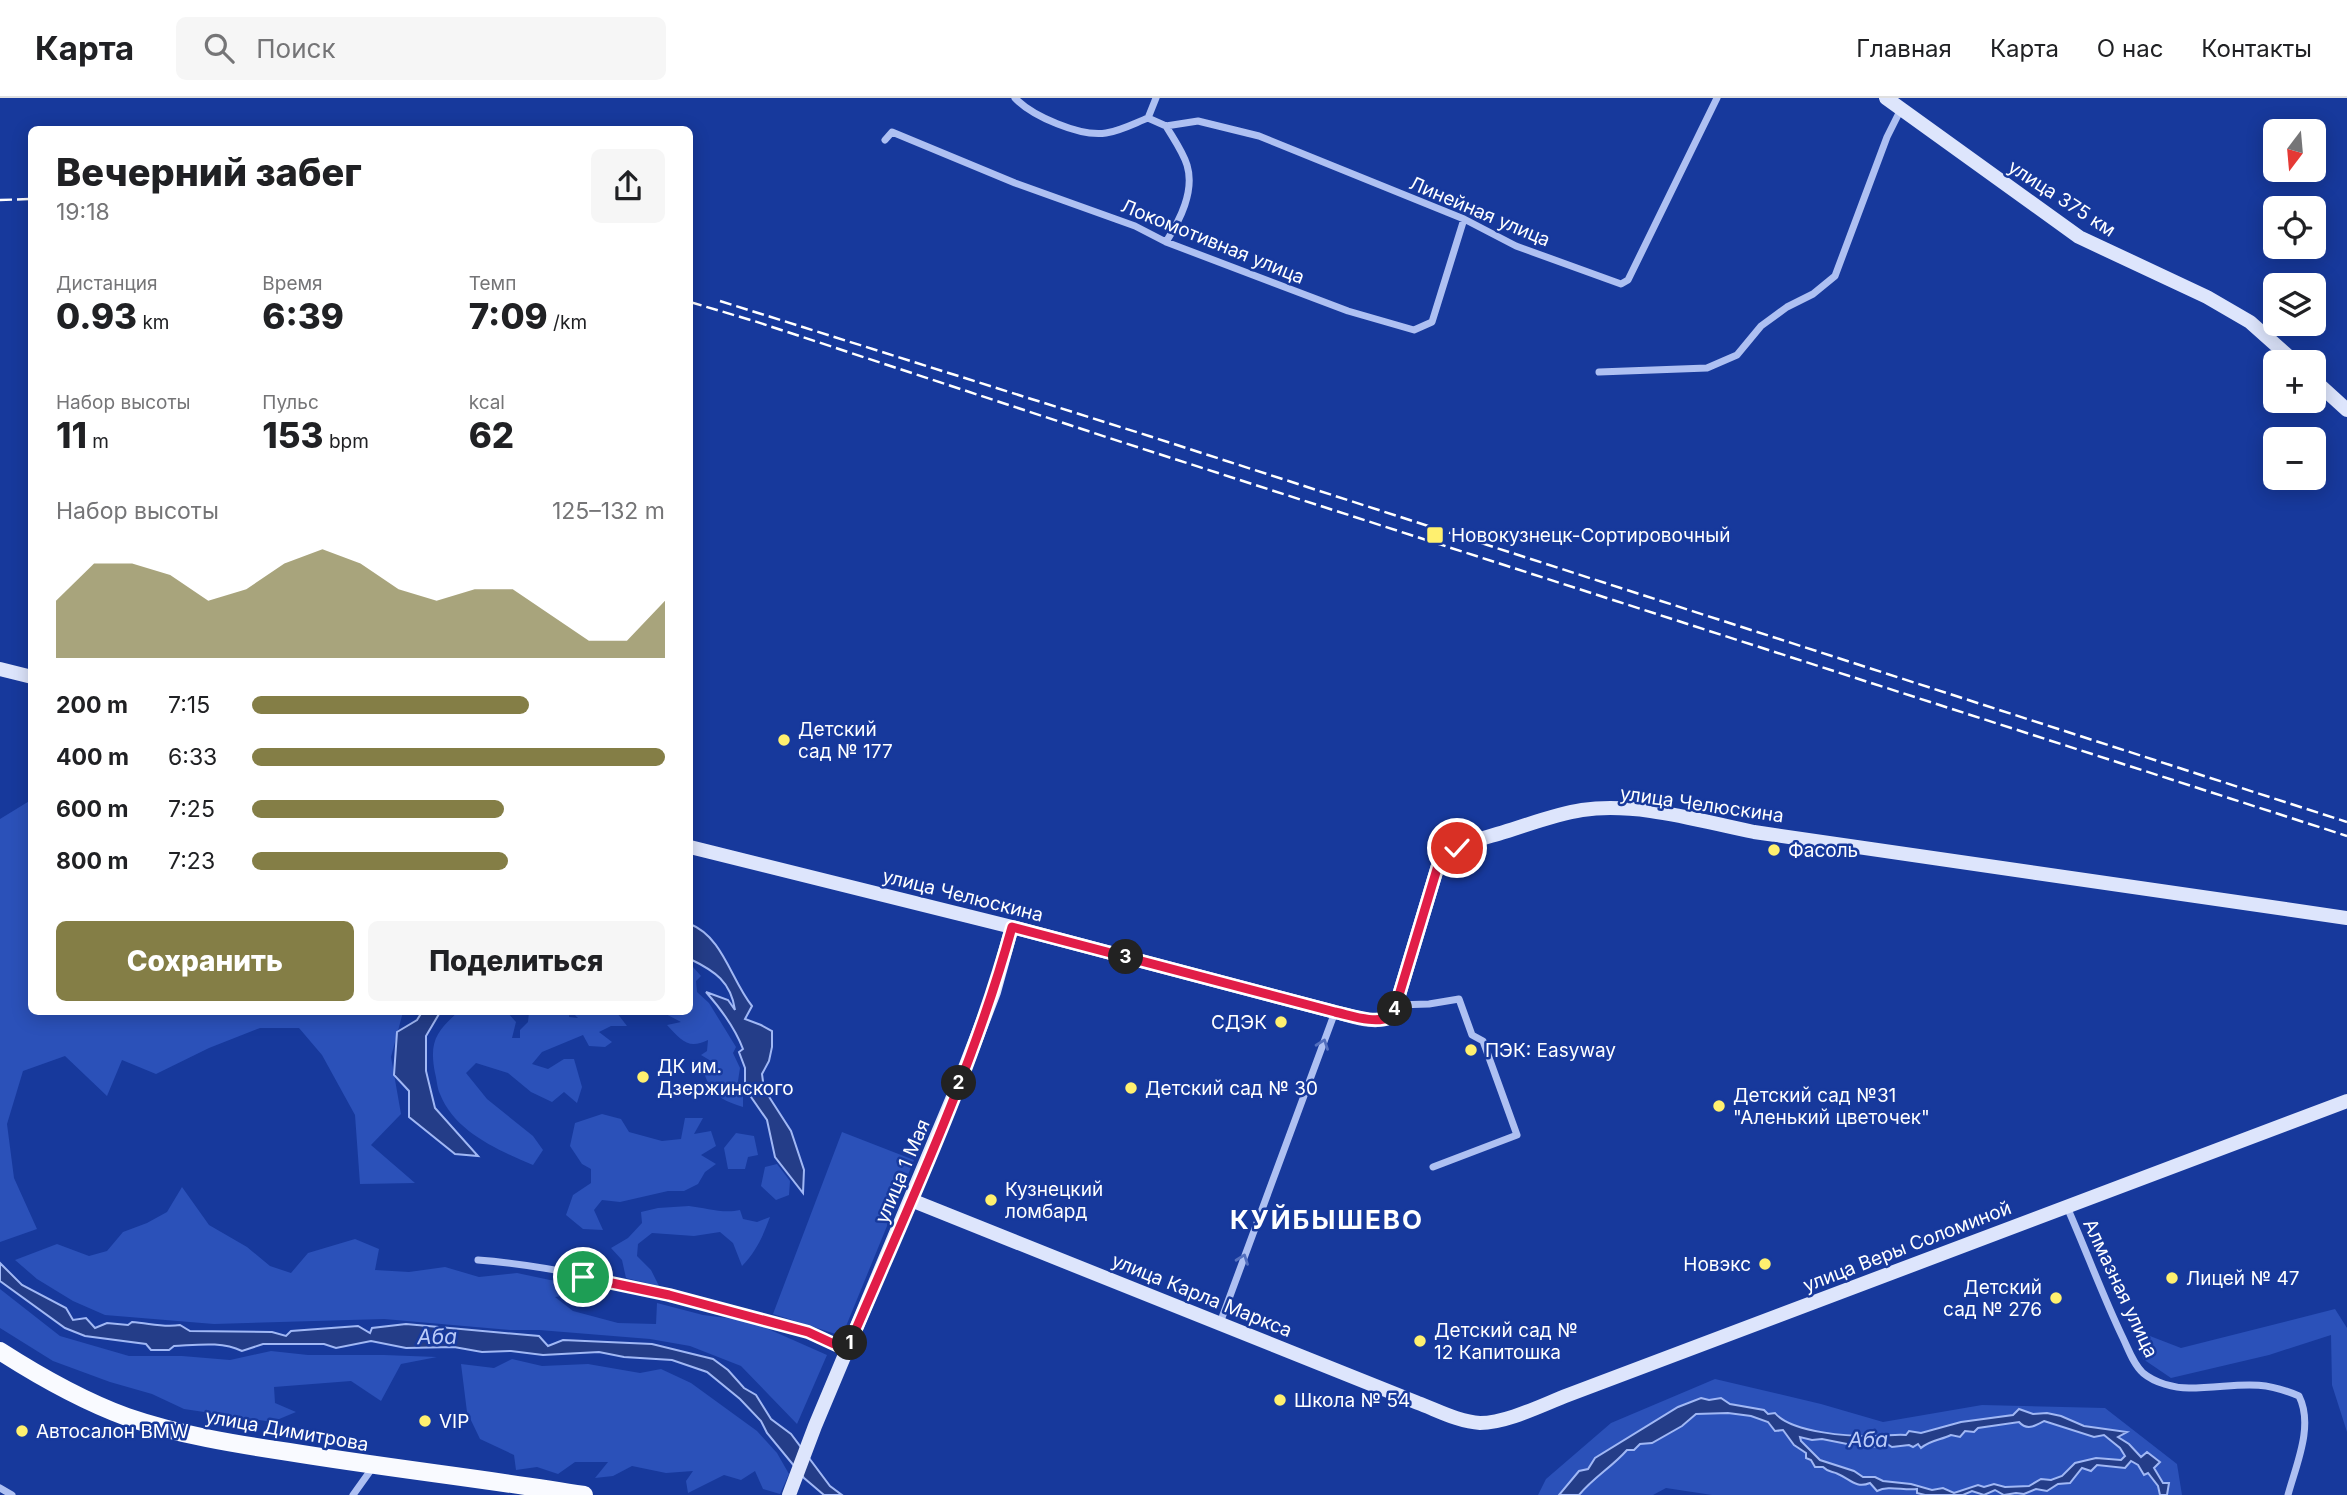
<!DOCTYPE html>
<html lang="ru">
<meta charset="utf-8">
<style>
body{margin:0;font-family:Inter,sans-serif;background:#f6f6f6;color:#202124;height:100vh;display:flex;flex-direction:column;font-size:26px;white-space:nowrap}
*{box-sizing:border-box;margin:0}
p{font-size:23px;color:#757577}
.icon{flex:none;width:38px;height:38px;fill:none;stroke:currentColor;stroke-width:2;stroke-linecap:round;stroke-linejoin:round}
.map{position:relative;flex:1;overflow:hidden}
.sheet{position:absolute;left:28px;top:28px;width:665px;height:889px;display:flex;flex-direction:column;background:#fff;border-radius:10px;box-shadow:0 4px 18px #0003}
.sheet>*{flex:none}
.needle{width:46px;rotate:196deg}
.controls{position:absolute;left:2263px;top:21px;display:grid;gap:14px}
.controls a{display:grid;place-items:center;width:63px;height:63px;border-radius:10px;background:#fff;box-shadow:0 4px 18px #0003;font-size:35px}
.pin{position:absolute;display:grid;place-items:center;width:60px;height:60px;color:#fff;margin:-30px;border:4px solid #fff;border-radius:50%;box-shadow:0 2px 7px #0007}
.km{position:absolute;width:35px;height:35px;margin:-18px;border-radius:50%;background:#222;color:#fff;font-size:19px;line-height:35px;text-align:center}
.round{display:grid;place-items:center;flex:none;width:74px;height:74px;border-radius:10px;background:#f6f6f6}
.headline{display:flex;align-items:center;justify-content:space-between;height:119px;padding:0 28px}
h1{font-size:38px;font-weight:800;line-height:52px}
.stats{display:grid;grid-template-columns:repeat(3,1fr);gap:10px;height:119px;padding:7px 28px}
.stats div{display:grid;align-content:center}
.stats b{font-size:35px;font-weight:800}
.stats small{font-size:19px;font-weight:400}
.stats p{font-size:19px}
.chart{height:196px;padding:14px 28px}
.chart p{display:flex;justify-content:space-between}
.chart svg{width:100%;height:126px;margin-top:7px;fill:#847e46;opacity:.7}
.action{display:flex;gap:14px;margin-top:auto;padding:14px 28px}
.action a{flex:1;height:80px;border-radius:10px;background:#847e46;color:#fff;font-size:28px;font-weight:800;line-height:80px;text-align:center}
.action a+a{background:#f6f6f6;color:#202124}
ul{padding:0 28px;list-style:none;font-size:23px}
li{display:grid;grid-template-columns:112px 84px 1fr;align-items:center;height:52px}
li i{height:18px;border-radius:9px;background:#847e46}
header{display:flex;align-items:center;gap:42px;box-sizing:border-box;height:98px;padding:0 35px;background:#fff;border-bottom:2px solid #e0e0e0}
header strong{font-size:33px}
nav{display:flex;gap:38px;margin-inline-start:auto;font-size:24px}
.search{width:490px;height:63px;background:#f6f6f6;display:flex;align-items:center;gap:18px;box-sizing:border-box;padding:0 24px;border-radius:10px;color:#757577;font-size:26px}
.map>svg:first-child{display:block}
.green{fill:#2b51b9}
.water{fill:#243d88;stroke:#a1b8f5;stroke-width:2;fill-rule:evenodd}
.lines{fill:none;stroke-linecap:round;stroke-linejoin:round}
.street{stroke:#aec0f2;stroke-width:7}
.secondary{stroke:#dde5fc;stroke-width:14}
.primary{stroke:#f9faff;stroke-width:18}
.rail{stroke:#fff;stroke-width:2.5;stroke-dasharray:12 5;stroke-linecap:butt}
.oneway{stroke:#536fbe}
.route-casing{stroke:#fff;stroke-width:14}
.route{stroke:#e11d48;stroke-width:9}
.poi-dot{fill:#fff06f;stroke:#17399c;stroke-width:2.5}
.labels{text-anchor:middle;stroke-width:5;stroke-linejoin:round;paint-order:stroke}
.street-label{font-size:19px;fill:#fff;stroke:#17399c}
.poi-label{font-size:19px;fill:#fff;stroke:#17399c;text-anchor:start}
.water-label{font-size:21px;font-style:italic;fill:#bbccf9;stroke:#17399c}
.district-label{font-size:26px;font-weight:bold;letter-spacing:2px;fill:#fff;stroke:#17399c}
</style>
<header>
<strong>Карта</strong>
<div class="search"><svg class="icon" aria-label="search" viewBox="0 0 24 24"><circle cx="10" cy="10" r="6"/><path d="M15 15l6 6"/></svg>Поиск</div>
<nav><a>Главная</a><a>Карта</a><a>О нас</a><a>Контакты</a></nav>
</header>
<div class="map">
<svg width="2347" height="1397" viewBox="0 0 2347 1397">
<rect width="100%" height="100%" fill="#17399c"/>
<path class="green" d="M31,702L32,914H403L391,959L401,1016L371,1047L415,1085L360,1086L355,1017L322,957L299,930H260L209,950L156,976L122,962L107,998L65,958L23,973L7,1026L14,1080L37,1131L0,1144V721Z
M690,868L693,869L701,878L696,883L697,894L709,905L736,949L733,955L740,970L738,983L743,997V1009C722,1002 712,998 704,975L716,966L701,957L707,953L708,942C688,952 681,942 667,927L681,924L662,914H690Z
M458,914H507L516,924L512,940H520V932L528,924L529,914H569V919L578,920L572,914H612L617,915L627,928H611L599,934L612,944L605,949L589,948L583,937L542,954L532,966L548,971L564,961H574L582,989L577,1005L564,994L552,1004L531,994L508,975L476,965L466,975L487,1001L533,1038L543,1052L533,1067C498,1052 455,1034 440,996C437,990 437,982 435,975C429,944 436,934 458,914Z
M602,1016L621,1021L629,1034L662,1043L681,1041L685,1020H703L694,1036L711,1033L716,1048L701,1057L716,1066L705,1074L698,1086L684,1093H668L620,1104L602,1102L594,1112L603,1132L583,1131L566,1117L573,1097L591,1085V1071L582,1066L570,1048L575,1025Z
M842,1034L914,1062L842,1238L773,1216Z
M736,1035L754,1038L758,1057L748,1059L745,1071H728L724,1050Z
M777,1066L790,1083L789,1097L776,1102L761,1088L765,1069Z
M182,1089L209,1127L247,1149L270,1168L291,1175L308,1155L355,1141L379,1151L375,1172L409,1174L445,1169L479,1179L517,1175L550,1182L581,1185L604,1192L555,1199L573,1213L618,1225L656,1226L657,1205L703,1217L750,1223L827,1257L797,1326L741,1268L690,1248L650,1241L539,1232H510L384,1221L214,1226L105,1217L73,1203L37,1181L15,1162L57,1146L89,1158L107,1153L123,1134L147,1125L167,1114Z
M689,1108C706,1110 724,1116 740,1112L743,1121L757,1124L770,1119C763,1138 756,1154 742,1168L733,1145L720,1134L694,1138L652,1135L638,1146L637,1158L651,1172L659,1188L626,1180L622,1162L611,1150L628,1140L642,1125L641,1114L658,1110Z
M0,1191L60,1238L129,1258H182L230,1262L271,1253L308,1257H384L437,1259L401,1266L381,1303L351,1283L274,1289L275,1305L296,1314L272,1324L184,1311L152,1296L110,1284L53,1263L0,1230Z
M2335,1211L2347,1230V1334L2332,1287L2331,1237L2269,1257L2171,1280L2143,1261L2137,1233L2181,1250Z
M512,1261L542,1268L588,1266L640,1275L661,1271L691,1285L757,1333L777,1355L789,1376L780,1396L763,1391L755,1373L741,1382L724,1377L688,1395L686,1383L693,1373L666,1375L632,1368L613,1378L595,1380L608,1364H575L558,1376L537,1369L516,1372L514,1357L480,1341L467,1314L461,1266L494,1270Z
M1715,1281L1821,1306L1883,1324L1982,1307L2105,1310L2177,1366L2182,1397H1712L1666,1390L1653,1397H1538L1546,1381L1611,1325Z"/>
<path class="water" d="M690,826C723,839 731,882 752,908L745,921L761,927L772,933V949L769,963L762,976L764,991L791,1033L804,1072L803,1095L775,1059L767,1022L749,996L745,984V970L739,954L743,951C735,930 721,911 706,894L728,902L735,912C731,884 715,873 690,861Z
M422,914H444L439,916L426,938V973L435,1010L478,1058L455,1056L409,1019V993L394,977L397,934L417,922Z
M0,1165L22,1187L66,1210L73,1222L86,1220L95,1230L107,1225L128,1227L132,1224C149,1225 163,1230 180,1227L190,1233L272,1234L286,1238L291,1233L358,1228L370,1235L372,1230L406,1226L539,1238L548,1248L563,1242L652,1246L713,1261L728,1272L744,1290L756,1297L771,1321L791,1336L830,1388L842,1397H824L804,1380L767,1335L761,1323L740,1301L707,1274L672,1262L624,1259L599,1254L543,1257L511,1253L482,1254L454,1249L406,1250L371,1243L336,1250L324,1246H263L242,1253C221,1243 197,1247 174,1248L169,1252H151L146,1246L85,1238L65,1230L0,1183Z
M1701,1300L1709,1302L1721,1300L1730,1306L1764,1312L1768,1316L1775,1315C1791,1335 1853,1339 1878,1338C1888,1338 1895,1336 1906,1337L1909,1333L1921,1335L1961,1324L2013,1317L2019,1311L2033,1316L2047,1315L2061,1318L2084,1328L2127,1334L2118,1339L2129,1346L2141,1359L2147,1354L2160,1364L2154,1370L2163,1385H2169L2167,1397H2160L2158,1388L2148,1375L2144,1377L2138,1367L2131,1363L2125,1370L2097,1367L2091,1373L2082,1370L2070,1385L2058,1386L2047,1393L2036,1391L2024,1396L2016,1395L2004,1397L1995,1392L1984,1397L1972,1393L1963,1397H1925L1917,1395V1391C1904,1393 1889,1387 1877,1393L1870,1385C1856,1391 1850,1381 1838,1376C1832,1373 1829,1375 1823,1369H1815L1811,1362L1806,1360V1355L1794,1347L1783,1332L1775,1333L1768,1324L1751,1318L1728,1315L1696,1316L1682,1328L1652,1345L1640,1346L1634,1352H1627C1612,1369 1594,1379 1579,1397H1559L1579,1373L1588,1371L1595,1360L1678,1309ZM2044,1323L2094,1339L2104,1337L2120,1350L2125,1358L2121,1362L2096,1360L2075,1365L2062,1378L2051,1382L2041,1381L2029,1388L2005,1389L1994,1386L1984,1389L1978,1387L1954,1395L1943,1390L1932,1392L1911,1386L1883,1383L1875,1379H1863L1854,1373L1820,1362L1801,1343L1800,1339L1812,1342L1822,1341L1852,1347L1857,1345C1866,1349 1873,1347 1882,1350L1887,1346L1892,1349L1909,1347L1913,1349L1918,1346L1921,1350C1930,1342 1941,1342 1951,1337L1960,1339L1965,1333L1974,1334L1978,1330L2019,1324C2027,1333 2035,1328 2044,1323Z"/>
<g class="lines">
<path class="street" d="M1015,0C1032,18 1080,39 1106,35C1120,33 1135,25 1148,20
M1156,0L1148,20L1166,28L1198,23L1259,38L1464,121L1516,148L1621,186L1628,182L1717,0
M1166,28C1173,40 1183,54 1187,67C1195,93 1180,122 1166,144
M885,42L892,34L1015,85L1135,128L1166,144L1348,213L1414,232L1432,224L1464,121
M1599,274L1707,270L1737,257L1761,228L1787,209L1813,196L1835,178L1887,39L1901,11
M1396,907L1429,906L1459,901L1472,937L1483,943L1517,1037L1433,1069
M2067,1109C2086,1152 2102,1196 2122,1238C2128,1250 2133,1266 2143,1275C2155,1285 2174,1290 2189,1290C2234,1290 2255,1279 2299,1298C2314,1328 2296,1367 2288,1397
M478,1162C559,1168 641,1190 719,1211C763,1222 807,1231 846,1252
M1220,1225L1335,914
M0,1390L12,1397
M353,1397L373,1369"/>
<path class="secondary" d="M1886,0L2079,139L2207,199L2250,224L2295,264
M2314,282L2347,312
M0,571L32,579
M690,749L1012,829L1335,914C1353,918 1374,927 1391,919L1396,907L1440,761C1457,746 1482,741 1504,734C1530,726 1556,716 1582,712C1639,704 1699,723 1754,734L2347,820
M911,1102L1418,1305C1437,1312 1459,1324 1480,1325C1507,1325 1542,1307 1568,1297L2347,1003
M789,1397L815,1328L961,980L994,894L1012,829"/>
<path class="primary" d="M0,1253C42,1280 81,1302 127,1319C179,1337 235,1346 289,1354C387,1370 486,1381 584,1397"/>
<path class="rail" d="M0,102L32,101
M720,203L1149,338L2347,724
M690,204L754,223L1106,339L2347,738"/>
</g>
<defs><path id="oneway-chevron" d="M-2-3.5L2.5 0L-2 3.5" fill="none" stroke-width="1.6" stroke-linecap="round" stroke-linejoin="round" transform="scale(1.75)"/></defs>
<g class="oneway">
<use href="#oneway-chevron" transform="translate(1323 946) rotate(-70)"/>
<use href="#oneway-chevron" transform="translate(1243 1161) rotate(-70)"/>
</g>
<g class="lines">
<defs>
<path id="route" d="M583,1179L669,1197L808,1234L847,1252C906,1113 972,975 1012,829L1335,914C1353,918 1374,926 1391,919L1396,907L1440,761L1457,750"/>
</defs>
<use href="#route" class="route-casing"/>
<use href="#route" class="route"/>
</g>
<g class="poi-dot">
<rect x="1426" y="428" width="18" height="18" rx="3.5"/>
<circle cx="784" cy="642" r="7"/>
<circle cx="1774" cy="752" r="7"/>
<circle cx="1281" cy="924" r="7"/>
<circle cx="1471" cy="952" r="7"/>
<circle cx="643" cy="979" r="7"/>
<circle cx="1131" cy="990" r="7"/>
<circle cx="1719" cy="1008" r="7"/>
<circle cx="991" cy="1102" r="7"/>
<circle cx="1765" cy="1166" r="7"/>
<circle cx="2172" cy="1180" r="7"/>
<circle cx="2056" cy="1200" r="7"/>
<circle cx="1420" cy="1243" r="7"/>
<circle cx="1280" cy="1302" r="7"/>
<circle cx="425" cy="1323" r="7"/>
<circle cx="22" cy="1333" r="7"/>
</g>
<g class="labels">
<g class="street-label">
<text transform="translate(2062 100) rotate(33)" y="7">улица 375 км</text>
<text transform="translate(1480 113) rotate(23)" y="7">Линейная улица</text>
<text transform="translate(1213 143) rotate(22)" y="7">Локомотивная улица</text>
<text transform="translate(1702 706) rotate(8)" y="7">улица Челюскина</text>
<text transform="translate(963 797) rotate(14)" y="7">улица Челюскина</text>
<text transform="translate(902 1073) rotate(-67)" y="7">улица 1 Мая</text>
<text transform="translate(1907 1148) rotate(-21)" y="7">улица Веры Соломиной</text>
<text transform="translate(2121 1190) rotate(65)" y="7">Алмазная улица</text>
<text transform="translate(1202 1197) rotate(22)" y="7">улица Карла Маркса</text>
<text transform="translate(287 1332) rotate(10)" y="7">улица Димитрова</text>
</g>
<g class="poi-label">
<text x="1451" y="444">Новокузнецк-Сортировочный</text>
<text x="798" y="638">Детский<tspan x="798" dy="22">сад № 177</tspan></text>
<text x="1788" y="759">Фасоль</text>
<text x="1267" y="931" text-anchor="end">СДЭК</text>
<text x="1485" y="959">ПЭК: Easyway</text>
<text x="657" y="975">ДК им.<tspan x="657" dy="22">Дзержинского</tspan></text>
<text x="1145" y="997">Детский сад № 30</text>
<text x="1733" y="1004">Детский сад №31<tspan x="1733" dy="22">"Аленький цветочек"</tspan></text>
<text x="1005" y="1098">Кузнецкий<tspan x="1005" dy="22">ломбард</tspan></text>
<text x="1751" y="1173" text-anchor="end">Новэкс</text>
<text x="2186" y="1187">Лицей № 47</text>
<text x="2042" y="1196" text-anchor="end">Детский<tspan x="2042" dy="22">сад № 276</tspan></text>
<text x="1434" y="1239">Детский сад №<tspan x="1434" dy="22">12 Капитошка</tspan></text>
<text x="1294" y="1309">Школа № 54</text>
<text x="439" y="1330">VIP</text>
<text x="36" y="1340">Автосалон BMW</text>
</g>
<g class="water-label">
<text transform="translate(437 1239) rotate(-1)" y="7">Аба</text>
<text transform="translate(1868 1342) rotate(-1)" y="7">Аба</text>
</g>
<g class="district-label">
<text x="1327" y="1131">КУЙБЫШЕВО</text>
</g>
</g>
</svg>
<div class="controls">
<a><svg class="needle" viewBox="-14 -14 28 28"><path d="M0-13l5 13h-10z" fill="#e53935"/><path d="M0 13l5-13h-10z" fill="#757577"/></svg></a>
<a><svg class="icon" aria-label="locate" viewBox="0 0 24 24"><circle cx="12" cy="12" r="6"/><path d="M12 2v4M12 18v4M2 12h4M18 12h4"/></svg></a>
<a><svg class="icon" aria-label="layers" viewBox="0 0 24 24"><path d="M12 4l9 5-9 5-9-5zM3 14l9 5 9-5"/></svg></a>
<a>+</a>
<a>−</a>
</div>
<div class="pin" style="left:583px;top:1179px;background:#1e9e55"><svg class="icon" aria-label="arrive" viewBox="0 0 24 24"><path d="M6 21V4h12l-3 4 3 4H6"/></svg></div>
<div class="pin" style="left:1457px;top:750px;background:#d93025"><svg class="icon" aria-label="check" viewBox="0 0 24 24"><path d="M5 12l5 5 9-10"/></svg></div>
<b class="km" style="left:850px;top:1245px">1</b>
<b class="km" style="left:959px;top:985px">2</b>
<b class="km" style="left:1126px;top:859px">3</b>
<b class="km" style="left:1395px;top:911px">4</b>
<section class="sheet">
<div class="headline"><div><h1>Вечерний забег</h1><p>19:18</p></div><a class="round"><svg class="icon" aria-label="share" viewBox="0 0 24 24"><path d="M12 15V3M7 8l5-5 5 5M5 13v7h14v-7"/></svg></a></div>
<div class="stats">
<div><p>Дистанция</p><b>0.93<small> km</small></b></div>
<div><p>Время</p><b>6:39</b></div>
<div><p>Темп</p><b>7:09<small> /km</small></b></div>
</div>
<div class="stats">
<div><p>Набор высоты</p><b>11<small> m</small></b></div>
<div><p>Пульс</p><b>153<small> bpm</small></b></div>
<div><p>kcal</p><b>62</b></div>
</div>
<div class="chart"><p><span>Набор высоты</span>125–132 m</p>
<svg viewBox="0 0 160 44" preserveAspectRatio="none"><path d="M0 44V24L10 11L20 11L30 15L40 24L50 20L60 11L70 6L80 11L90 20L100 24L110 20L120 20L130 29L140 38L150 38L160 24V44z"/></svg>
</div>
<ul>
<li><b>200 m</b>7:15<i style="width:67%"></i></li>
<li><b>400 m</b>6:33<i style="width:100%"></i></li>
<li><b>600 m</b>7:25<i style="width:61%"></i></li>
<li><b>800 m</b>7:23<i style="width:62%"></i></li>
</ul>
<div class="action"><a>Сохранить</a><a>Поделиться</a></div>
</section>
</div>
